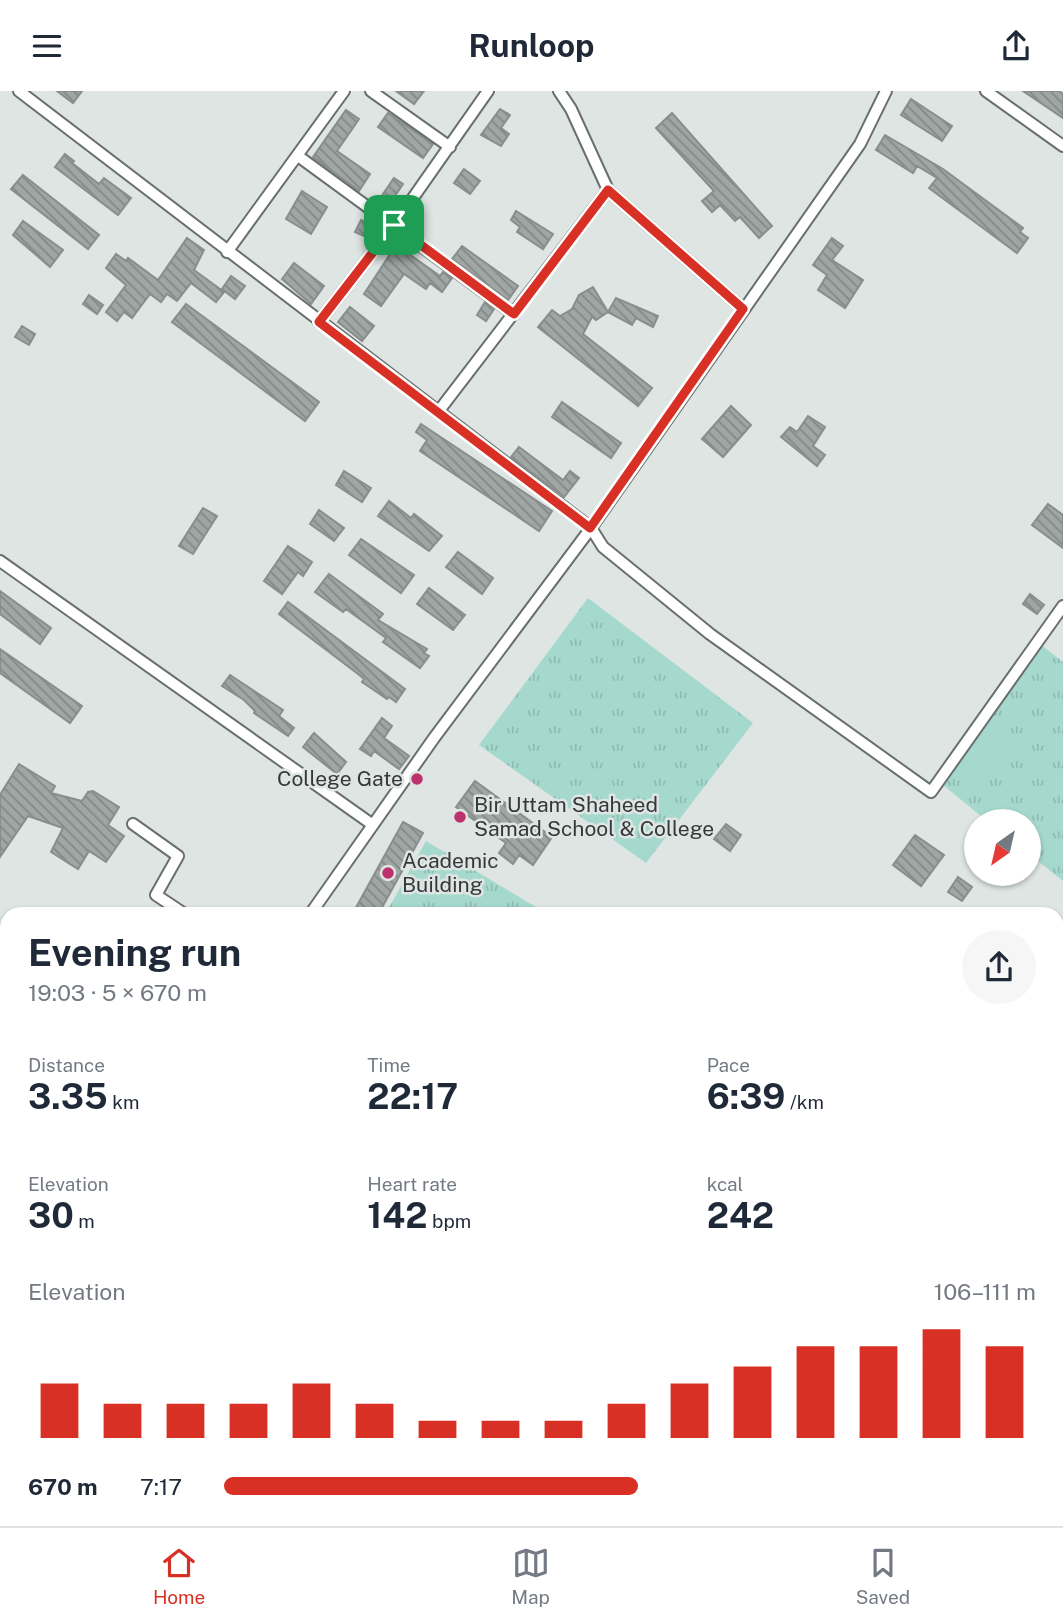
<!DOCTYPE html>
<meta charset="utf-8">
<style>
body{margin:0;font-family:"Public Sans",sans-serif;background:#f6f6f7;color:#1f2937;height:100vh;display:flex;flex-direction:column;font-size:26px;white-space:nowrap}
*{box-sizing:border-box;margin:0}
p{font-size:23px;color:#747a83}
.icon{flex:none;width:38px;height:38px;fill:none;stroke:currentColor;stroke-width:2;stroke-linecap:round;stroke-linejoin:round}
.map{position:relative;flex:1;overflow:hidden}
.details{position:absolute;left:0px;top:816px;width:1064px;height:620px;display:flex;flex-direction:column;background:#fff;border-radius:21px 21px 0 0;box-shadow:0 2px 5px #0004}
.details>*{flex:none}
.needle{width:46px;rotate:214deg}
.fabs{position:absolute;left:964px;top:718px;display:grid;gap:14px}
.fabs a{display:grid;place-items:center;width:77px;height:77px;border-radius:50%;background:#fff;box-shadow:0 2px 5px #0004;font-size:35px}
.pin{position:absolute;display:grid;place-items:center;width:60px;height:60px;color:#fff;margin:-30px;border-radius:14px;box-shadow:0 4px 10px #0006}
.round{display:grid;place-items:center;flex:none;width:74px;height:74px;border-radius:37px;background:#f6f6f7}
.headline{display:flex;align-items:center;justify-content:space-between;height:119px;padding:0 28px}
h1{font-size:38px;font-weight:700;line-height:52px}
.metrics{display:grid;grid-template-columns:repeat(3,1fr);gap:10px;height:119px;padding:7px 28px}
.metrics div{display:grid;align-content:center}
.metrics b{font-size:35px;font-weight:700}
.metrics small{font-size:19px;font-weight:400}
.metrics p{font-size:19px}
.chart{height:196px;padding:14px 28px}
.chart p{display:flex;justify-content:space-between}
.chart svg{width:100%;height:126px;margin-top:7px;stroke:#d93025;stroke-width:6}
ul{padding:0 28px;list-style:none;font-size:23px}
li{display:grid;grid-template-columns:112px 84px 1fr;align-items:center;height:52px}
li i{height:18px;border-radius:9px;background:#d93025}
header{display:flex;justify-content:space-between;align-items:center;height:91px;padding:0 28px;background:#fff;font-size:32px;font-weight:700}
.tabs{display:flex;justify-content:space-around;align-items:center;height:98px;border-top:2px solid #e0e1e3;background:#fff;font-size:19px;color:#747a83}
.tabs a{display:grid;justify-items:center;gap:4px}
.tabs .selected{color:#d93025}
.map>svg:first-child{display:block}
.grass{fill:url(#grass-tufts)}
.garden{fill:#a6d9ce}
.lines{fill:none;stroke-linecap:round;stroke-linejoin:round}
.river{stroke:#72c7b6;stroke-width:21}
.building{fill:url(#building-back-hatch);stroke:#878e8c;stroke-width:2}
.street-casing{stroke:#696f6e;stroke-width:14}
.street{stroke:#fff;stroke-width:10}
.route-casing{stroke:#fff;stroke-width:14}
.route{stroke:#d93025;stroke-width:9}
.poi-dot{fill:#bd326c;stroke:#dee5e3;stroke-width:2.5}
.labels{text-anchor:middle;stroke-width:5;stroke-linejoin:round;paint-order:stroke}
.poi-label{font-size:21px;fill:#363838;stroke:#dee5e3;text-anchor:start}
</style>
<header><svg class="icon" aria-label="menu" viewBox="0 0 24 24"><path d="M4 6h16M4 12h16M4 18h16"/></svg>Runloop<svg class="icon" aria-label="share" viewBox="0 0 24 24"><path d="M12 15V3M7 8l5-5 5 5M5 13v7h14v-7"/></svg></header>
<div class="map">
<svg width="1063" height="1435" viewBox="0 0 1063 1435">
<defs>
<pattern id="grass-tufts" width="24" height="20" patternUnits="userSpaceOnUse" patternTransform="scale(1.75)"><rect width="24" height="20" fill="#a6d9ce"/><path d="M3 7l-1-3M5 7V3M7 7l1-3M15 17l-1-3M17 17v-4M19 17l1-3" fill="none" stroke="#90bbb2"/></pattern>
<pattern id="building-back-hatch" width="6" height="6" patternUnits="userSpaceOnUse" patternTransform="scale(1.75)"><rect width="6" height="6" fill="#9fa6a4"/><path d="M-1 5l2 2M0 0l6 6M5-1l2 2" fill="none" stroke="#828887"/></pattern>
</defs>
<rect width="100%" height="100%" fill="#dee5e3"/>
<path class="grass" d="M588,507L753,632L646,772L479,654Z
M1040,553L1063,571V790L1029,763V730H987L943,694Z
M426,750L546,822H386Z"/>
<path class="garden" d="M994,631L1018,650L985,692L961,673Z"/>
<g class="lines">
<path class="river" d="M0,1143L7,1142
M1057,1310L1063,1314"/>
</g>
<path class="building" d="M57,0H82L73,12Z
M396,0H424L414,13Z
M1023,0H1059L1063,3V27Z
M911,8L952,35L942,50L901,24Z
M500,18L510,24L501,37L509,43L501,55L481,44Z
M346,19L359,28L337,60L370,83L359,100L313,66Z
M388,22L433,53L423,67L378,36Z
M672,22L772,135L759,147L740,126L735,130L720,114L712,121L702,110L714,100L656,37Z
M885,44L943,78L1023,137L1020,141L1028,147L1017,162L929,97L937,87L917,75L913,82L876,59Z
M65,63L74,70L72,72L99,93L104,87L131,107L118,124L55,76Z
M464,78L480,90L470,103L454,92Z
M23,84L99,144L88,158L11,98Z
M394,87L403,93L388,115L379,109Z
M302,100L327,116L311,143L286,128Z
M516,120L553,143L543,158L517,141L520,136L511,129Z
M361,129L371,134L366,146L355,141Z
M23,130L63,159L50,176L13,144Z
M187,147L204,159L194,179L224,201L216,211L191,192L177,210L167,203L161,211L150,203L132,227L124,221L117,230L106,221L126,194L106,177L116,163L126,170L128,167L158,189Z
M832,147L843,155L832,169L863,189L845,217L818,199L827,184L813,174Z
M396,154L440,185L443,181L452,187L442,201L430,192L426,198L404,183L381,215L364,203Z
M462,155L518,195L508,209L452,168Z
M294,172L324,195L311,213L282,188Z
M231,185L245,195L235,208L222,198Z
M593,196L608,221L616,207L658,225L653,236L636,227L632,234L608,221L596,229L592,226L583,243L652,297L638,315L538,236L552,219L560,225L572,218L579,204Z
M89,204L103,214L97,223L83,213Z
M485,211L494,218L486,230L477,224Z
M186,213L319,311L305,330L172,231Z
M350,216L374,235L362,250L338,231Z
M22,235L35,243L29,254L15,246Z
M562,311L621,352L611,367L552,326Z
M731,315L751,334L723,366L702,348Z
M808,325L825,336L813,355L825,364L817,375L781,346L790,336L797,341Z
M421,333L552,420L539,440L420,360L427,349L416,341Z
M519,356L563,389L570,380L579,387L564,406L511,366Z
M344,380L371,397L362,411L336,394Z
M389,410L411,427L414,423L442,445L429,460L378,425Z
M1048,413L1063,424V457L1032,434Z
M203,417L217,425L193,463L179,455Z
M319,419L344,437L334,450L310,433Z
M361,448L414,484L401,502L349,464Z
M288,455L312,471L303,485L298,481L282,503L264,490Z
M458,461L493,487L482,503L446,476Z
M329,483L383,523L378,529L427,558L424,562L429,565L420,577L383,551L386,547L346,518L343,521L315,501Z
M429,497L465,524L453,539L417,513Z
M0,500L51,537L40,553L0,523Z
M1030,503L1044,514L1037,523L1023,513Z
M288,511L405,598L396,611L389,606L387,608L362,591L364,588L358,583L279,523Z
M0,558L82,615L70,632L0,582Z
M230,584L283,619L279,625L294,637L288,645L254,622L255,620L244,609L222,595Z
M382,627L392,635L384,647L409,665L399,678L374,660L371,665L360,658Z
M314,642L346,671L337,683L303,656Z
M19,673L55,695L51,702L82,710L88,701L93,700L119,716L108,734L124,745L106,771L89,760L78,778L51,761L63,737L28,725L0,766V704Z
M475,690L552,746L533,774L519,764L513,773L499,762L506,752L456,716Z
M403,731L423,742L379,822H353Z
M726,733L741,744L730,760L714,748Z
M915,744L944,764L921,795L893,774Z
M958,786L972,796L962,810L948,801Z"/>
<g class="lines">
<defs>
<path id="street" d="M19,0L591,437L603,456L710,543L931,701L1063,515
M371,0L450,56
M559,0L571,18L608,99L743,218
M986,0L1063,55
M298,65L514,223
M227,161L344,0
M319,231L394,134L488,0
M438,321L608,99
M0,470L373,734
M133,733L178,765L156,804L183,822
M311,822L434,647L591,437L860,53L886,0
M1057,976L1063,975
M0,990L7,989
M1057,1045L1063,1044
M0,1093L7,1091"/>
</defs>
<use href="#street" class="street-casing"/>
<use href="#street" class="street"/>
</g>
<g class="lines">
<defs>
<path id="route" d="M608,99L743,218L590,437L319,231L394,134L514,223Z"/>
</defs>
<use href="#route" class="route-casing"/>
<use href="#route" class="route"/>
</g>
<g class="poi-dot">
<circle cx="417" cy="688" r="7"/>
<circle cx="460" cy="726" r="7"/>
<circle cx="388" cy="782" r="7"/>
</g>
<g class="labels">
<g class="poi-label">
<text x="403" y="695" text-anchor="end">College Gate</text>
<text x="474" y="721">Bir Uttam Shaheed<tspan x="474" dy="24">Samad School &amp; College</tspan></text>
<text x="402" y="777">Academic<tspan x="402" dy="24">Building</tspan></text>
</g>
</g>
</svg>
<div class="fabs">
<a><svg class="needle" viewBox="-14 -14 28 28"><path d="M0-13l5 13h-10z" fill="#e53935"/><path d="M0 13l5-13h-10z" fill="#747a83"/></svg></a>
</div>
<div class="pin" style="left:394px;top:134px;background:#1e9e55"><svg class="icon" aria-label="arrive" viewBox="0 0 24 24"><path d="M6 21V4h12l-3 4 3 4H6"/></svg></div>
<section class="details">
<div class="headline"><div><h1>Evening run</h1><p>19:03 · 5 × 670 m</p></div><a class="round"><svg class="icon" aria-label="share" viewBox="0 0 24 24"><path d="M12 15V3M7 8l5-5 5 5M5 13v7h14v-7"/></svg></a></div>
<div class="metrics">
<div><p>Distance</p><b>3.35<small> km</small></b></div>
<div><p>Time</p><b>22:17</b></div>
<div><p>Pace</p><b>6:39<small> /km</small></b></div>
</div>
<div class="metrics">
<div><p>Elevation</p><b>30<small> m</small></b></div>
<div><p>Heart rate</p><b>142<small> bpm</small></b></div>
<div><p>kcal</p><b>242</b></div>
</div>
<div class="chart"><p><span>Elevation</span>106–111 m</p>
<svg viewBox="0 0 160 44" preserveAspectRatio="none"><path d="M5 44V25M15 44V32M25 44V32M35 44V32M45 44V25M55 44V32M65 44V38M75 44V38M85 44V38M95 44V32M105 44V25M115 44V19M125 44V12M135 44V12M145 44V6M155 44V12"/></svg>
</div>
<ul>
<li><b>670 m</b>7:17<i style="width:51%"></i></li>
</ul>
</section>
</div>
<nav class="tabs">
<a class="selected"><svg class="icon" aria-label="home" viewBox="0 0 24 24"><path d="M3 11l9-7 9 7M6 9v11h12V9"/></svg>Home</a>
<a><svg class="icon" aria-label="map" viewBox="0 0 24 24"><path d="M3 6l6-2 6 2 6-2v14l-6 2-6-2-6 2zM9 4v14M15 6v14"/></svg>Map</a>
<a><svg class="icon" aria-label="saved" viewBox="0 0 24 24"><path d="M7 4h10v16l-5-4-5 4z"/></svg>Saved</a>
</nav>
